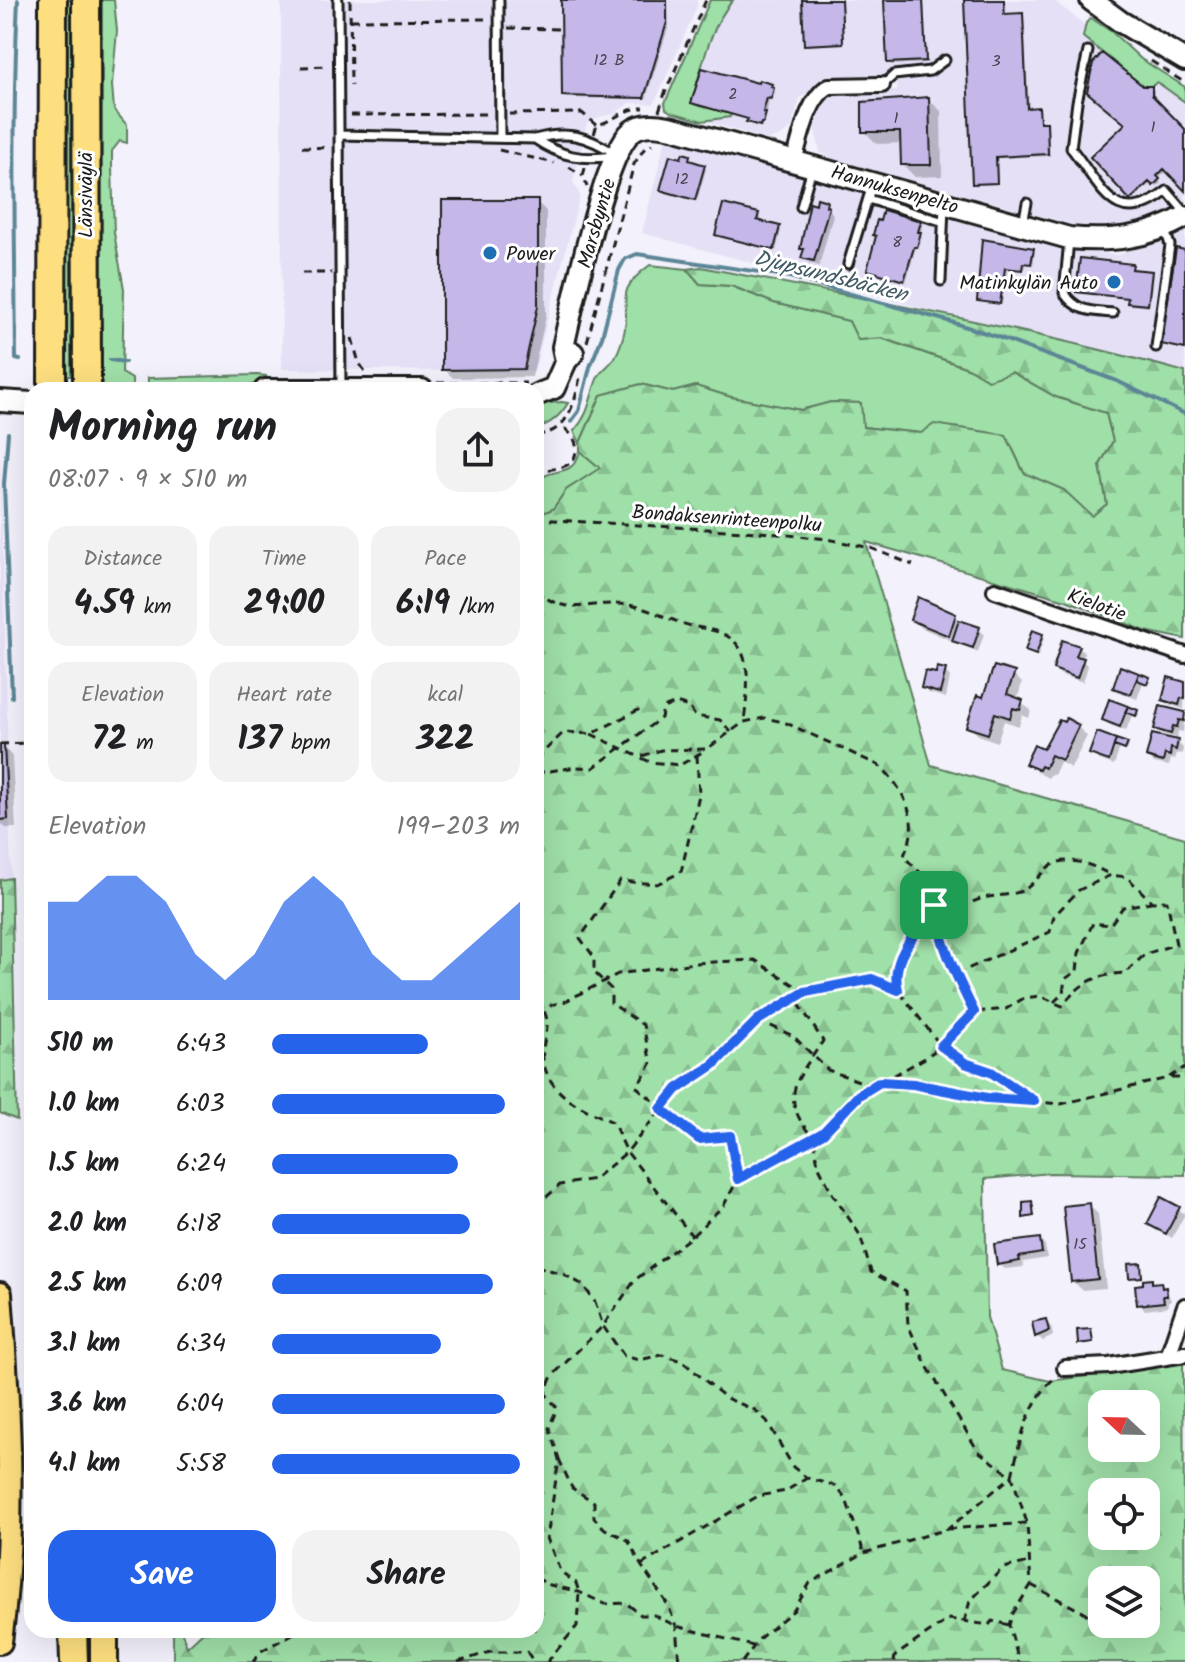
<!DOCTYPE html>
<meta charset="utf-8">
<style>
body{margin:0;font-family:Kalam,sans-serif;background:#f2f2f2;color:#202124;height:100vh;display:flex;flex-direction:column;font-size:30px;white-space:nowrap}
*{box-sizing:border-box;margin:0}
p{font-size:26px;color:#757577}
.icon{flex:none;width:44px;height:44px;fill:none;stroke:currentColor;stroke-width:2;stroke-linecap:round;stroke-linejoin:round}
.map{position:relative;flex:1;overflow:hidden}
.drawer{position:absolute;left:24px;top:382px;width:520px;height:1256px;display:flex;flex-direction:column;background:#fff;border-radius:24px;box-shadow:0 8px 32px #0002}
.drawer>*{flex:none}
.needle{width:52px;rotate:292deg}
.fabs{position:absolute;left:1088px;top:1390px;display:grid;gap:16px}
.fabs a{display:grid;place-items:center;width:72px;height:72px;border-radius:16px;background:#fff;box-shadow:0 8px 32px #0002;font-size:40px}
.pin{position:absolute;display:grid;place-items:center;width:68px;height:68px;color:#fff;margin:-34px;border-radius:16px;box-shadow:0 4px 12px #0006}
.round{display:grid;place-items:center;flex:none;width:84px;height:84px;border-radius:24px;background:#f2f2f2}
.overview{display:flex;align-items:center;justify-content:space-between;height:136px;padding:0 24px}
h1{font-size:44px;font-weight:700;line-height:60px}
.figures{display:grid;grid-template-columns:repeat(3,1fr);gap:12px;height:136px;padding:8px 24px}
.figures div{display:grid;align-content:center;border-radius:20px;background:#f2f2f2;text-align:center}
.figures b{font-size:34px;font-weight:700}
.figures small{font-size:22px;font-weight:400}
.figures p{font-size:22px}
.chart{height:224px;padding:16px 24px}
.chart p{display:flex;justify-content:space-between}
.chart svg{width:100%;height:144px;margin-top:8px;fill:#2563eb;opacity:.7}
.cta{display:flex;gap:16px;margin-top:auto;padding:16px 24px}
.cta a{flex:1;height:92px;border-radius:24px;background:#2563eb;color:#fff;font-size:32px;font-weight:700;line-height:92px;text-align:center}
.cta a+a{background:#f2f2f2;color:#202124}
ul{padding:0 24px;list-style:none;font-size:26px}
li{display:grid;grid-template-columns:128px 96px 1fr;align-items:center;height:60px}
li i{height:20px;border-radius:10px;background:#2563eb}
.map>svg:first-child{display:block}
.built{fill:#e5e0f6}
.grass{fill:#9fdfa8;stroke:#5e7e62;stroke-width:2}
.forest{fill:url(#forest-firs);stroke:#5e7e62;stroke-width:2;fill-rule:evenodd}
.shadow{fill:#0003}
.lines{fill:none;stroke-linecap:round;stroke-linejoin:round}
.stream{stroke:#5c8696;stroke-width:4}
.building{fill:#c5b8e9;stroke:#1c1c1c;stroke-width:2}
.lane-casing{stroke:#1c1c1c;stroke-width:13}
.street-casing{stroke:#1c1c1c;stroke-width:20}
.secondary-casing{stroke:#1c1c1c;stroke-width:26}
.primary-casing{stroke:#1c1c1c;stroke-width:28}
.highway-casing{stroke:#1c1c1c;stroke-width:32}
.path{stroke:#1c1c1c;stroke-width:3;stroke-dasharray:8 6;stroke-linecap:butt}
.lane{stroke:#fff;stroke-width:7}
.street{stroke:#fff;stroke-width:14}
.secondary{stroke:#fff;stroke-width:20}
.primary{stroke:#fddf80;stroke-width:22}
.highway{stroke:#fddf80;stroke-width:26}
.route-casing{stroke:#fff;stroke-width:16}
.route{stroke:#2563eb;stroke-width:10}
.poi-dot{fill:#1f6fb2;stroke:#fff;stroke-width:3}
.labels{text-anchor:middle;stroke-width:6;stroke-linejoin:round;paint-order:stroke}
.number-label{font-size:16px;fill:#46434f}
.street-label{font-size:20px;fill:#1c1c1c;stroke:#fff}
.poi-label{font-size:20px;fill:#1c1c1c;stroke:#fff;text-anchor:start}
.water-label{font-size:22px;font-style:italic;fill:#415a63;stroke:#fff}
</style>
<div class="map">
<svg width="1185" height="1662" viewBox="0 0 1185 1662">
<defs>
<pattern id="forest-firs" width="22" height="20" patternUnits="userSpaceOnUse" patternTransform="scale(2)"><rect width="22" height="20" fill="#9fdfa8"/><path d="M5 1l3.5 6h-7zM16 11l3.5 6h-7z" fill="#88bf90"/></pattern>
</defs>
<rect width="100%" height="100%" fill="#f3f1fb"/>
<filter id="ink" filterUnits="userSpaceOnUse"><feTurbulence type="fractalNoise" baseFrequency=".0125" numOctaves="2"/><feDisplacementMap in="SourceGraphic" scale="16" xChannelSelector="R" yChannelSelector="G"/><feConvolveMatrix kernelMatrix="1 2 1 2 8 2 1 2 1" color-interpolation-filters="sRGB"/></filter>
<g filter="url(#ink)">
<path class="built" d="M281,0H697V7L654,104L630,103L614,114L600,117L587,123L573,182L580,195L534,372L282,369Z
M724,0H1053L1144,72L1185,99V203L1139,224L1110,227L1074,225L831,158L820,152L814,125L825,100L837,93L897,91L896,78L822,83L800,98L791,129L778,137L768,140L675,111Z
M666,137L852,186L1051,246L1076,251L1119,255L1185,225V372L1116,353L950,316L642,233Z
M0,448L11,878L0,880Z"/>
<path class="grass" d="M62,0H71V376H62Z
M102,0H114L117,31L112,85L114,110L127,125V143L120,141L112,151V167L114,233L124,289L122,373L132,379V388H101Z
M710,0H733C709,28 702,67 692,102L731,114L730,117L702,121L671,112L666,109L665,103Z
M1091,18L1112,32L1141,59L1185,87V102L1157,82L1152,86H1143L1083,37L1086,23Z
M650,265L687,269L700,284L731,286L774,303L849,321L859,340L881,338L968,368L988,380L1011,372L1056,397L1106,413L1113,441L1100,465L1107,504L1092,517L1064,490L1024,473L1006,435L921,433L862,427L860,403L831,402L801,410L731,397L696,386L673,392L641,384L601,395L580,443L574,431C590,413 589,400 597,379C600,371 608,367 613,360C618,354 621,344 623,337C634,302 609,295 650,265Z
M257,375L266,376L268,382L236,388H148V378Z
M562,402L568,403C561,415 549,426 536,428V404Z
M580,451L601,468L566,490L553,509L536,516L537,483C551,464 572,481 580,451Z"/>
<path class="forest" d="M701,267C863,298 1026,328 1185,372V639L1145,631L1066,600L866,542L931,765L1185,838V1175L1051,1173L985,1179L987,1317L1002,1370L1050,1381L1183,1363L1185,1662H173V1630H181L187,1647L205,1630H536V516L553,509L566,490L600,468L580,451V443L601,395L641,384L673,392L696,386L731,397L801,410L831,402L861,403L863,427L921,433L934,424L1006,435L1024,473L1064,490L1092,516L1107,504L1100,465L1113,441L1106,413L1056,397L1012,372L988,380L968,368L882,338L858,340L849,321L774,303L732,286L700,284L687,269ZM1146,1404V1448H1102V1404ZM1102,1492H1146V1536H1102ZM1102,1580H1146V1624H1102Z
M11,878L17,1120L0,1113V880Z"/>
<path class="shadow" d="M563,0H668L669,25L646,99L566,98L564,96Z
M804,0H842L844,44L808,46L806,44Z
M886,0H924L927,63L892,65L889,62Z
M966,0H1005L1006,16L1022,15L1024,17L1029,110L1039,109L1042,124L1048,126L1050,156L997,158L998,184L976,185L974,183Z
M771,85L775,92L773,100L769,99L765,124H763L762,127L751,124L749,120L694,102Z
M1142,88L1154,90V99L1185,132V188L1168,170L1158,179L1161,183L1157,187L1152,182L1133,200L1093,158L1128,124Z
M928,99L941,111L942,176L915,177L903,165L902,143L877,144L864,131Z
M689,157L691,163L706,169L697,201L662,190L683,161Z
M537,202L546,211V316L532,377L453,378L444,369Z
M826,203L833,215L819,266L809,263L804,257L805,251L803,248L817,206Z
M758,215L760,217L759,223L781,230L776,251L717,235Z
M920,222L923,225L920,234L922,236L919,248L916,247L906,282L869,269Z
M1033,249L1035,252L1033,265L1025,264L1024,271L1007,269L1002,305L979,300L983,266Z
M1132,266L1134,271L1153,275L1149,307L1131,305L1130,299L1078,291Z
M955,615L964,624L979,629L984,634L978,652L922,628L913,619Z
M1042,636L1044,638L1038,656L1029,653L1027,650Z
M1079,647L1084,653L1082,660L1088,666L1083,682L1061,675L1055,669Z
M1122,669L1151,681L1150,685L1143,682L1137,699L1121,693L1115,687Z
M945,671L950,677L946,698L929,693L923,688Z
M1013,674L1022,683L1017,700L1031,710L1029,718L1022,715L1019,726L1004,721L997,742L978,735L969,726L985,700Z
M1185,684L1184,709L1170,705L1164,700Z
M1111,702L1139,714L1138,717L1132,715L1126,731L1110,725L1104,720Z
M1161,708L1185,714L1183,732L1178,731L1177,738L1162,734L1156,729Z
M1078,727L1087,736L1071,768L1060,762L1054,775L1051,774L1048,778L1037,772L1028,763Z
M1098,734L1129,746L1127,751L1120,748L1114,765L1097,759L1092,753Z
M1177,742L1183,748L1182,754L1177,753L1175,760L1171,759L1169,766L1154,763L1148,757Z
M0,747H3L12,756L16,828H6L0,822Z
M1162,1200L1185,1214L1172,1238L1149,1223Z
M1089,1205L1098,1214L1106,1288L1082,1290L1073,1281Z
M1039,1240L1045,1245L1047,1258L1023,1262L1024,1267L1005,1269L999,1264Z
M1151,1281L1155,1285L1161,1284L1167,1290L1171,1301H1168V1307L1145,1310L1139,1304Z
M1045,1321L1051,1327L1053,1336L1043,1341L1037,1336Z"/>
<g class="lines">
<path class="stream" d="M18,0C12,120 15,240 16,359L20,360
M110,360L125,362
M571,422L579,411L590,367L602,337L619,270L625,259L637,254L786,276L948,321L998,337L1117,381L1185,414
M8,433L4,484L12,697"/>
</g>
<path class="building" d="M561,0H667V22L644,98L562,96Z
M802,0H841L843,43L804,45Z
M884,0H923L926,61L887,63Z
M964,0H1004V14L1023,13L1027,108L1039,107L1040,122H1047L1048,154L996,157L997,183L972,184Z
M1102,53L1143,86H1152V95L1185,129V191L1164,169L1157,176L1160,179L1153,186L1149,182L1130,200L1090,157L1125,124L1087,92L1093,63Z
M702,68L758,83L759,80L772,84L771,87L774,88L771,99L767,98L763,112L766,113L763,123H761L760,126L746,122L748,119L691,103Z
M929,97L931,165H901L900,132H862V102Z
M683,153L690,155L689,160L705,165L695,200L660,190L670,155L681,158Z
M817,198L827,201L826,206L829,207L814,261L801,258L804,249H800L810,202L816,204Z
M442,200H538V306L524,369L442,370Z
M723,204L759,213L757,220L780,226L774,250L715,235Z
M883,210L921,221L918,232H921L917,247H914L904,281L867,270L876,236L873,235L877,220L880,221Z
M982,239L1034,248L1031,264L1023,263L1022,270L1005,268L1000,304L977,301Z
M1176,248L1185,250V349L1161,344Z
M1080,258L1133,264L1132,269L1152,271L1148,305L1127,303L1128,298L1076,292Z
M918,597L956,614L949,636L910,620Z
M959,620L980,627L973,648L952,641Z
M1032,630L1043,634L1036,655L1025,651Z
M1062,640L1080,646L1076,656L1084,658L1077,678L1053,669Z
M994,666L1015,672L1007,694L1023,700L1020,710L1013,708L1010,718L995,713L988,734L966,727L977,695L983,697Z
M1120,666L1139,673L1131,694L1113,688Z
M937,667L946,669L940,693L921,688L925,671L936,673Z
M1139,673L1150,677L1147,684L1137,680Z
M1168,677L1185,682V699L1181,698L1179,705L1162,700Z
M1109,699L1128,706L1120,727L1102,720Z
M1128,706L1138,710L1136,716L1125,712Z
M1160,706L1185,712L1184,721L1179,720L1177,727L1173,726L1171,734L1154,729Z
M1066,718L1079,725L1062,760L1051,755L1045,768L1041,766L1039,770L1025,764L1034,745L1043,749L1059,720L1064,722Z
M1097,732L1116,739L1109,761L1089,754Z
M1152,734L1178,740L1176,750L1171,748L1170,756L1165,754L1163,762L1146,757Z
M1116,739L1128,743L1125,750L1114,746Z
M0,745H4L8,819L0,820Z
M1161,1197L1180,1207L1166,1234L1147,1224Z
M1032,1201L1034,1216L1023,1218V1202Z
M1090,1203L1098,1279L1071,1282L1063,1206Z
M1040,1238L1042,1253L1019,1257L1020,1261L997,1265L994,1244Z
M1141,1263L1142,1277L1129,1278L1128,1264Z
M1152,1279V1283L1161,1282L1162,1288L1166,1287L1167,1296H1163L1164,1302L1137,1305L1135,1285L1143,1284V1280Z
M1046,1319L1049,1331L1035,1337L1032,1322Z
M1091,1329L1093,1342L1078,1344L1077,1330Z"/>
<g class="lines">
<defs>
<path id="lane" d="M338,0L341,388
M499,0L500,136
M1088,51L1077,102L1071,148C1102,187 1115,232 1167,191L1185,212
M883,85L894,75L930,71L945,60
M339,135L535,139C568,130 587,136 616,154
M535,139C560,156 582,161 612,156
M868,199L941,221
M801,207L812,168
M1023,223L1027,203
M1069,240L1064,293C1077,312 1091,311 1113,313
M848,264L872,185
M941,281L944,205
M1156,347L1170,245L1165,230"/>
<path id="street" d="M794,161C801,138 807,99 829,86L882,85
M995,590L1185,655
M1168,1356L1185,1306
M1065,1368L1109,1366L1185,1354"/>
<path id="secondary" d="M1091,0L1121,22L1185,60
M566,361L563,347C573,305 604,154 632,131C643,122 660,125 673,128L1069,238C1112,242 1147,238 1185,217
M265,390H422
M536,395L554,388L566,361L573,353
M0,401L32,403"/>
<path id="primary" d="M0,1294C9,1411 16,1526 0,1642"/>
<path id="highway" d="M86,0L87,390
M52,390L53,0
M73,1630L74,1662
M104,1630V1662"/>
</defs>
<use href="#lane" class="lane-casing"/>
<use href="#street" class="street-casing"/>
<use href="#secondary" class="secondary-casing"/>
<use href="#primary" class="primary-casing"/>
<use href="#highway" class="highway-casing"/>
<path class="path" d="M350,0L351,86
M351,20L491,19
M508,28L558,29
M1151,61L1185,83
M301,67L327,66
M659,111L665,93L706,0
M509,114L582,113L597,125
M351,115L489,114
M594,134L597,125C614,121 626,107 644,108
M302,147L328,148
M499,150L554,163
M569,167L583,176
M585,168L583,176L587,187
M302,273H332
M352,338L359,363L367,374
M587,342L634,164L644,149L652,144
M437,383H526
M536,435C570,433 575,400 581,373
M536,477C547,463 572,475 576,452C578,439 570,433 561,425
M536,519L760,532L827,539L871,548L913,565
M536,591C568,616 581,603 617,604C639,604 661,616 681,623C695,628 710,628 723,634C756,648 747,694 744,722
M591,734L650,762L680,765L704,751
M0,744L32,743
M697,755L699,795L681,872L657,884L620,881L580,938L594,957V972L611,989V1003L643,1025L651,1064L637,1087L699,1139L730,1136L738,1179
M642,756L661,750L707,749L744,722L764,718L784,722L878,765C897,779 917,813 910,839C909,846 905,850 904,857L928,880L934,905L898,961L894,977L898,990L941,1046L965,1063L991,1072L1034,1101
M536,759L564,732L591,734L644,707
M536,773L577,767L593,768L661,718L663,708L676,703L689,707L695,716L720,720L731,732
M934,897L965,907C984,892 1004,899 1024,890C1032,885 1040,875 1047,868C1066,853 1092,865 1111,875
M934,905C940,944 957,977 974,1012L941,1046L925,1058L859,1095L823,1133L814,1139L818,1165L832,1193L860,1235L871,1272L906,1291L908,1325L927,1366L978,1451L1012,1476C1021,1437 1026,1406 1056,1376
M956,974L1050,932L1054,916L1079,890L1111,875L1127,877L1152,902L1167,901L1176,944L1145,954L1126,973C1095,975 1081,982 1062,1006L1041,996L1024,998L1006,1009L974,1012
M536,1000C558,1023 540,1037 543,1059C548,1096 584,1109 613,1122L627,1152L692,1236
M1054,1002L1063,993L1065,979L1077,971L1079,953L1093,923L1110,925L1123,907L1151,902
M536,1009L566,1001L618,974L694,963L755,960L805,992
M758,1020L793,1036L828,1070L873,1086
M1171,1078H1185
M880,1082L913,1084L987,1098L1061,1104L1168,1078L1185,1067
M536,1206L560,1185L594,1179L627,1152L677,1089L713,1065L758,1020L805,992L872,979L898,990
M536,1266L563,1274L583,1285L595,1302L603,1326L624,1356L639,1360L662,1355L682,1361L726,1398L755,1410L767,1421L793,1467L807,1478L836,1486L846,1499L864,1553
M559,1459L572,1488L594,1502V1518L605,1529L628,1540L641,1565L668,1605L676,1626L679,1662
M948,1529L1027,1523
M641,1565L758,1496L786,1491L807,1478
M536,1578L550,1585L579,1592L605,1604L626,1603L641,1615H654L676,1626L753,1646
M1031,1585L1102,1622
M964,1622L970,1601L1003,1568L1030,1562
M1105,1624L1114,1638
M253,1662L261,1651L300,1630
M458,1662L490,1652H527L534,1662
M547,1662L577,1626L579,1592L576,1583L560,1571L547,1538L559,1459L549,1428L557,1408L545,1393L552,1376L603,1326L635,1280L692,1236L724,1205L738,1179L790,1149L814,1139C778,1097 795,1082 823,1041L795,998
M742,1662L761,1637L794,1610L810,1583L864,1553L948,1529L1012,1476L1027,1523L1031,1585L1012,1615L1009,1625L1019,1662
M894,1662L895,1656L949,1619L989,1625L992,1621L1009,1625"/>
<use href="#lane" class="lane"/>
<use href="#street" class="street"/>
<use href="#secondary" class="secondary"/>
<use href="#primary" class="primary"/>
<use href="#highway" class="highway"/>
</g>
</g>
<g class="lines" filter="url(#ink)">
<defs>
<path id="route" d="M934,905C940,944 957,977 974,1012L941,1046L965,1063L991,1072L1034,1101L987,1098L913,1084L880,1082L859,1095L823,1133L738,1179L730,1136L699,1139L661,1109L677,1089L713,1065L758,1020L805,992L872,979L898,990C889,957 919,932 934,905Z"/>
</defs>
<use href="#route" class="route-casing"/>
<use href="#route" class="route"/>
</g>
<g class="poi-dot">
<circle cx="490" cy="253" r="8"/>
<circle cx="1114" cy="282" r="8"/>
</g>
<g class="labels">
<g class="number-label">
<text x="609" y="65">12 B</text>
<text x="996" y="66">3</text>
<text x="733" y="99">2</text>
<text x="896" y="123">1</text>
<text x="1153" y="132">1</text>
<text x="682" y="184">12</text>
<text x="897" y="247">8</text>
<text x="1080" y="1249">15</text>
</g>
<g class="street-label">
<text transform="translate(895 189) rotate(16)" y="7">Hannuksenpelto</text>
<text transform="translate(85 195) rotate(-90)" y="7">Länsiväylä</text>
<text transform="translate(596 223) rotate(-74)" y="7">Marsbyntie</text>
<text transform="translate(727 518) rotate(4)" y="7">Bondaksenrinteenpolku</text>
<text transform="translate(1097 604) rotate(20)" y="7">Kielotie</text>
</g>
<g class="poi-label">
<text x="506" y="260">Power</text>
<text x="1098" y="289" text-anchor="end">Matinkylän Auto</text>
</g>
<g class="water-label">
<text transform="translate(831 275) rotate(14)" y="8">Djupsundsbäcken</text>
</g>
</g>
</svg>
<div class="fabs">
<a><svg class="needle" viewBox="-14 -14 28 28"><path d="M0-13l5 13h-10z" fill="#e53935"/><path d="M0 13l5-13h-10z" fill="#757577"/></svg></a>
<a><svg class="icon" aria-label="locate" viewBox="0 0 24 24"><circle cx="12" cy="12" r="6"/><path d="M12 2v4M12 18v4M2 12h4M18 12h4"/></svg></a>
<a><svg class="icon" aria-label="layers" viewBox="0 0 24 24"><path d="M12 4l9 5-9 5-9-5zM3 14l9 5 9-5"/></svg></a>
</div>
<div class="pin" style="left:934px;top:905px;background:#1e9e55"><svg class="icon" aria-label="arrive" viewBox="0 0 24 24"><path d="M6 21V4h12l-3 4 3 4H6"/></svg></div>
<section class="drawer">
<div class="overview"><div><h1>Morning run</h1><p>08:07 · 9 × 510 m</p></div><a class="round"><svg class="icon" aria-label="share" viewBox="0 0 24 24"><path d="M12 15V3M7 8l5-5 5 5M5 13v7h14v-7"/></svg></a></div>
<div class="figures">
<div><p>Distance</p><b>4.59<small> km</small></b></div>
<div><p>Time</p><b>29:00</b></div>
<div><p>Pace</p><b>6:19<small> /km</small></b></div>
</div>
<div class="figures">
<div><p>Elevation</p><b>72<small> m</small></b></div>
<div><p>Heart rate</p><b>137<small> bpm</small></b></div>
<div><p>kcal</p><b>322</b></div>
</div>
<div class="chart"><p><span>Elevation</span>199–203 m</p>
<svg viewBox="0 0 160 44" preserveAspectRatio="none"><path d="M0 44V14L10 14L20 6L30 6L40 14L50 30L60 38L70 30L80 14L90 6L100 14L110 30L120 38L130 38L140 30L150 22L160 14V44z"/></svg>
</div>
<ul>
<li><b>510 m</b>6:43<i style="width:63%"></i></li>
<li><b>1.0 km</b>6:03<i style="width:94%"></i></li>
<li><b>1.5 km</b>6:24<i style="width:75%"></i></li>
<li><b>2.0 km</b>6:18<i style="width:80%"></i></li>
<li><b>2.5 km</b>6:09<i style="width:89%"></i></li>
<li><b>3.1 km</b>6:34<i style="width:68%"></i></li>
<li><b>3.6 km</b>6:04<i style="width:94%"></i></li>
<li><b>4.1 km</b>5:58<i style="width:100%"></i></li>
</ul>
<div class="cta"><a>Save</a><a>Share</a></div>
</section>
</div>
